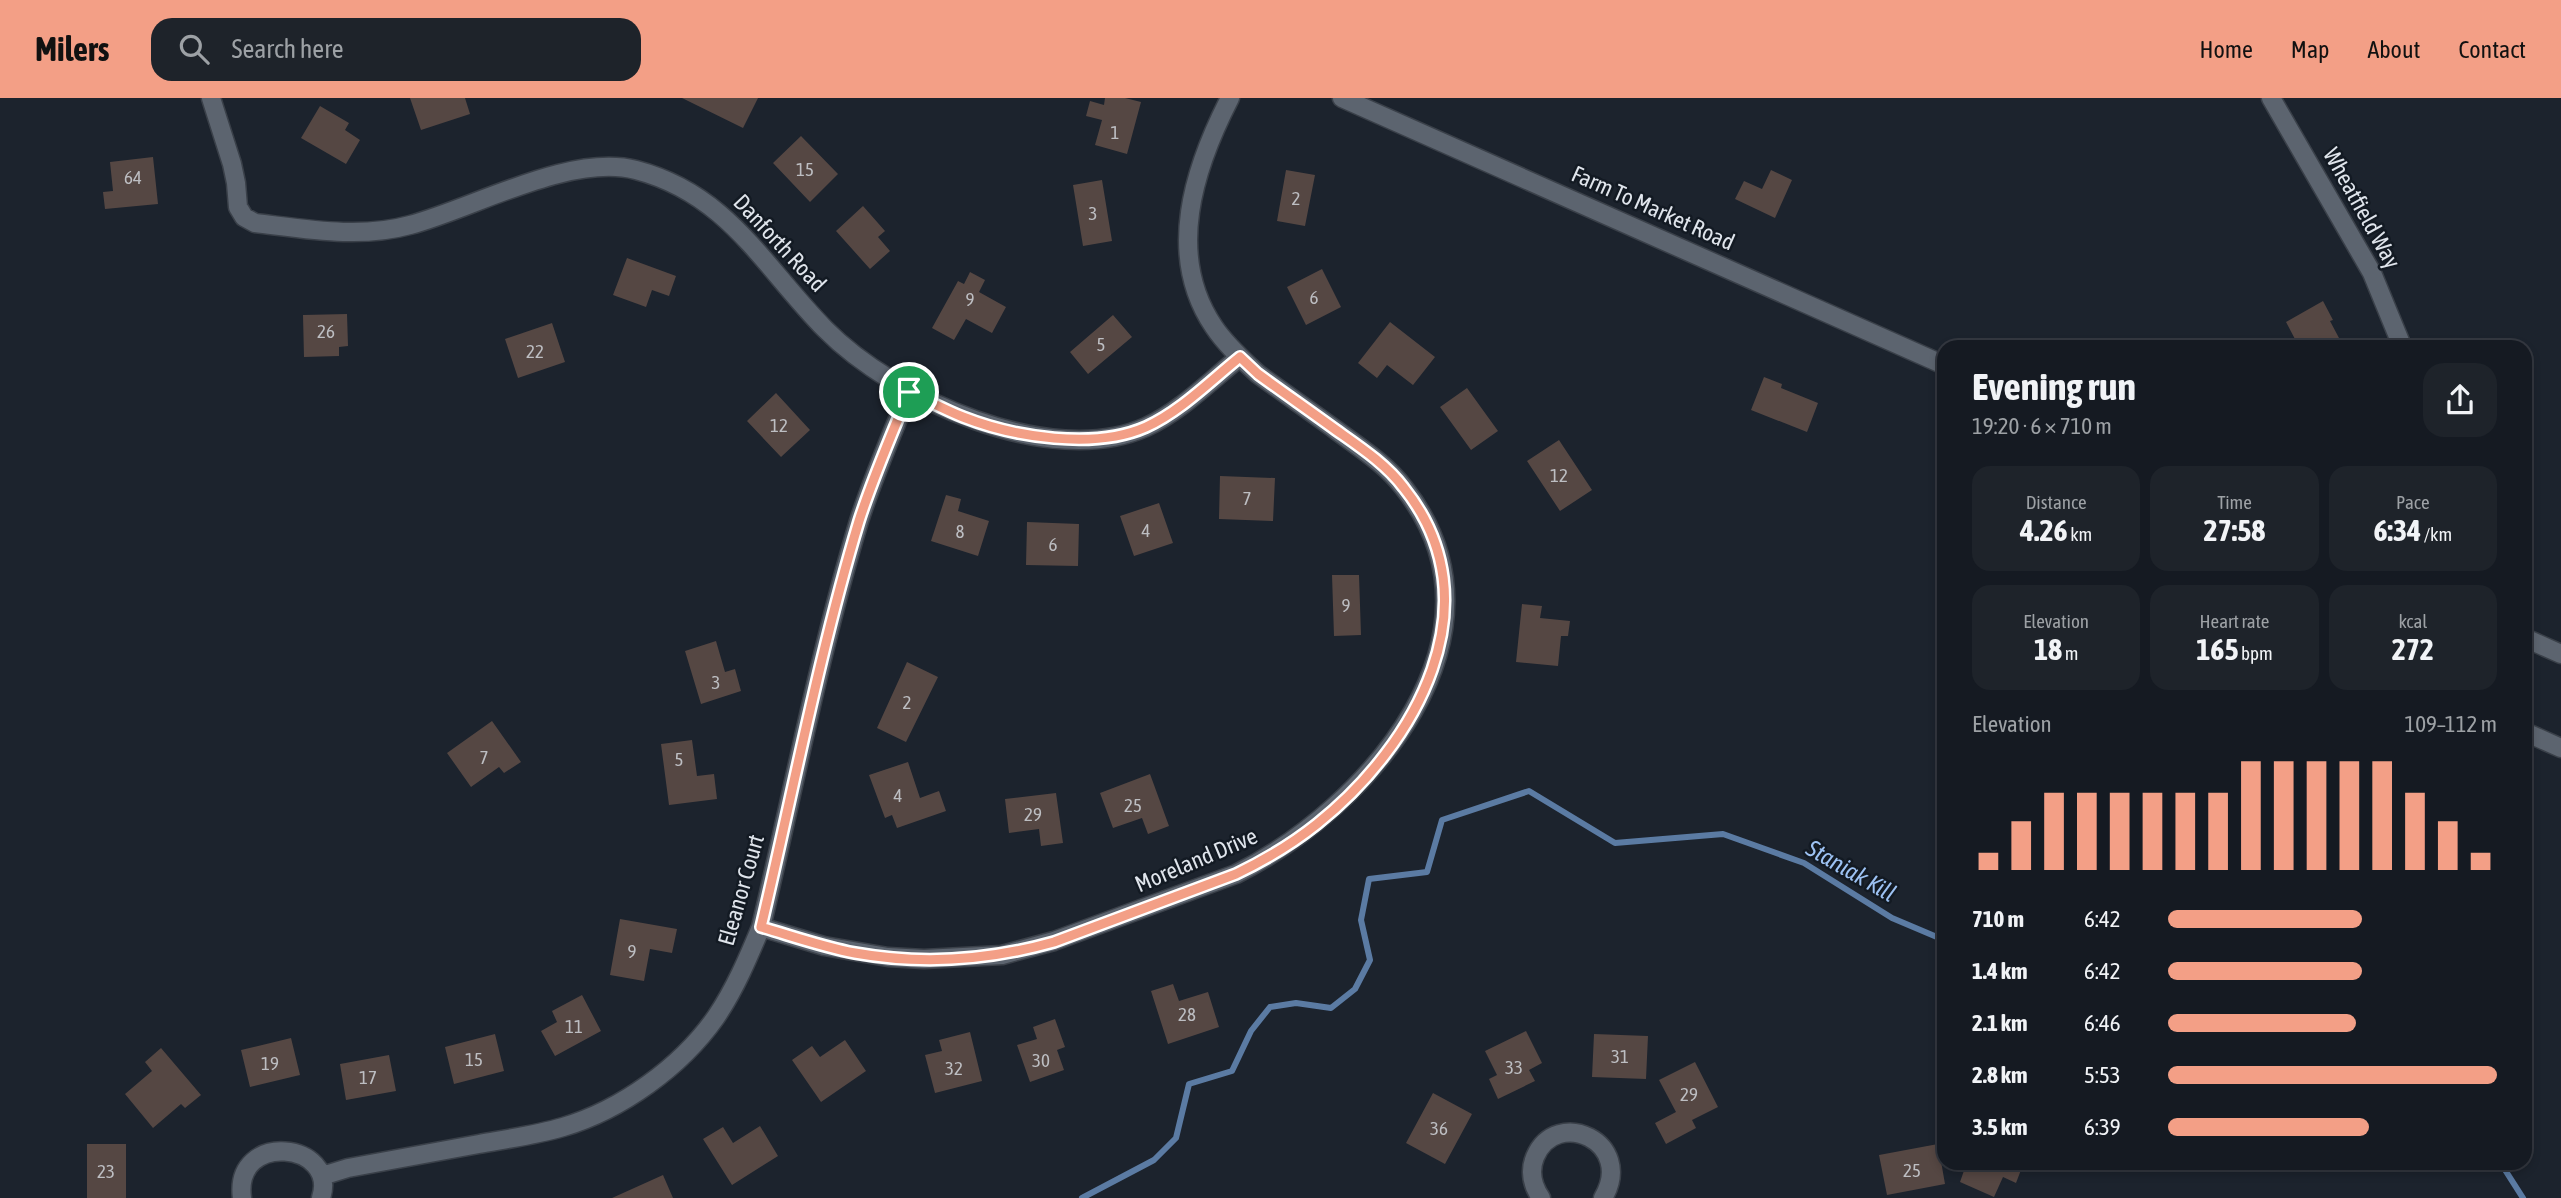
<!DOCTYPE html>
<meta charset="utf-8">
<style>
body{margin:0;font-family:"Asap Condensed",sans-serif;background:#1e232a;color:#f1f3f6;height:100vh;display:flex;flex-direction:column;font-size:26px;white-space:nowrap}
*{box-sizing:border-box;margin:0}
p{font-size:23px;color:#9da1a5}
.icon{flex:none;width:38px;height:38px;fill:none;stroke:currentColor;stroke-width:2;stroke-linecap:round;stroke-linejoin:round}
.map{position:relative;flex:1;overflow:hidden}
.side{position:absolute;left:1937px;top:242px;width:595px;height:830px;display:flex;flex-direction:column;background:#151a22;border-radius:21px;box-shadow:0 4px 10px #0003,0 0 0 2px #343840}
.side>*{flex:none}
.pin{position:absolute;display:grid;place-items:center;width:60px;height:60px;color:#fff;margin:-30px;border:4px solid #fff;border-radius:50%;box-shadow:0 2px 7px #0007}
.round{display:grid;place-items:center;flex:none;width:74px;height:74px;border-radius:21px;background:#1e232a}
.overview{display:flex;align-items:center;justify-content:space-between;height:119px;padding:0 35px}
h1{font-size:38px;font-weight:700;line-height:52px}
.stats{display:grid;grid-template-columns:repeat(3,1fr);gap:10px;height:119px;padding:7px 35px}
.stats div{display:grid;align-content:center;border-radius:18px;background:#1e232a;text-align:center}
.stats b{font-size:30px;font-weight:700}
.stats small{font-size:19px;font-weight:400}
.stats p{font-size:19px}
.chart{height:196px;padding:14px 35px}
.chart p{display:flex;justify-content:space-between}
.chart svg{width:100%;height:126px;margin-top:7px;stroke:#f39f86;stroke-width:6}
ul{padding:0 35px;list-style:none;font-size:23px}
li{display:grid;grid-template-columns:112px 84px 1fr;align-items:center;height:52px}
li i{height:18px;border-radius:9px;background:#f39f86}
header{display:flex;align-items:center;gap:42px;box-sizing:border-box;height:98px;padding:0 35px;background:#f39f86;color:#111}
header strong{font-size:33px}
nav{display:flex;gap:38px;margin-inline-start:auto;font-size:24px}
.search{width:490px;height:63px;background:#1e232a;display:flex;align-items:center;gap:18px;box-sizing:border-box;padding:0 24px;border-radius:21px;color:#9da1a5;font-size:26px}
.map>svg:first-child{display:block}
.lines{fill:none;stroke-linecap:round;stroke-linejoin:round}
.stream{stroke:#5b7ba3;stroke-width:6}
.building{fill:#554743}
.minor-casing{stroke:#3a4049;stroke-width:21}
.tertiary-casing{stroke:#3a4049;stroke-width:21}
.minor{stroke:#5c646f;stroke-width:18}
.tertiary{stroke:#5c646f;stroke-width:18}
.route-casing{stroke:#fff;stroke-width:14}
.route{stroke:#f39f86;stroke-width:9}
.labels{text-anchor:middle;stroke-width:5;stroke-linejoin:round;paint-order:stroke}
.number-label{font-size:19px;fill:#bdbec2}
.street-label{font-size:23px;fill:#e0e5ec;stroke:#131a23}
.water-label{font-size:24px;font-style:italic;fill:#9dc2f3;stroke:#131a23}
</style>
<header>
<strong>Milers</strong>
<div class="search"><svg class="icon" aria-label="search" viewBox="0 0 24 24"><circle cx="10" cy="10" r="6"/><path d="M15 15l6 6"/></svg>Search here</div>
<nav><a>Home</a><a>Map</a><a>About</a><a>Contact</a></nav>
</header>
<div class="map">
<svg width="2561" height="1100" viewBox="0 0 2561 1100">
<rect width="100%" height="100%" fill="#1c232d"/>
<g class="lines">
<path class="stream" d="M2500,1064L2523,1100
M1082,1100L1154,1062L1176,1040L1189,986L1232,973L1251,933L1270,909L1296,905L1331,910L1355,891L1370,862L1361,822L1369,781L1427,774L1442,722L1529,693L1615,745L1723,736L1804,765L1892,820L1944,842"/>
</g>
<path class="building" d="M410,0H465L470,16L421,32Z
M682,0H758L743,30Z
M1105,0H1125L1141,4L1127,56L1095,47L1102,22L1086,18L1090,3L1104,7Z
M320,8L349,25L345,32L360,42L346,66L301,40Z
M801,38L838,76L810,104L773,65Z
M153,59L158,106L105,111L103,94L113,93L110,64Z
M1286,72L1315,77L1305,128L1277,123Z
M1771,72L1792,82L1775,120L1735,101L1744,83L1762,91Z
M1102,82L1112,143L1083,148L1073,87Z
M863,108L885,133L878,139L890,153L870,171L836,133Z
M627,160L676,178L669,198L652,192L646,209L613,197Z
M1322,171L1341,209L1306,227L1287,189Z
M970,174L985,182L979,194L1006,209L992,235L966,221L954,242L932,230L958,183L964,186Z
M2323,203L2333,222L2330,223L2339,240L2324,248H2306L2302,240L2296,243L2286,224Z
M347,216L348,248L339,249V258L304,259L303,217Z
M1113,217L1132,239L1088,276L1070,254Z
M1390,224L1435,259L1413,287L1387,267L1377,280L1358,265Z
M552,225L565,264L518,280L505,241Z
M1764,279L1782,286L1781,290L1818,305L1807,334L1751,312Z
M1467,290L1498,333L1471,352L1440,309Z
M776,295L810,332L781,359L747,323Z
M1559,342L1592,392L1560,413L1527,363Z
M1220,378L1275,380L1273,423L1219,421Z
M946,397L961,401L958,413L989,423L978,458L931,443Z
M1159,405L1173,445L1134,458L1120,418Z
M1027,424L1079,426L1078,468L1026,467Z
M1332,477H1359L1361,537L1334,538Z
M1522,506L1542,508L1540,520L1570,523L1568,538H1561L1558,568L1516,564Z
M716,543L725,574L735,571L741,593L701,606L685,553Z
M907,564L938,579L906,644L877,630Z
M492,623L521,664L504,675L499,669L471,689L447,655Z
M692,642L697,678L714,676L717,701L669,707L661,646Z
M908,664L920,700L939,693L946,713L897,730L892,717L885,720L869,677Z
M1150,676L1169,728L1148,736L1142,720L1113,730L1100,695Z
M1056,695L1063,745L1041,748L1039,731L1009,735L1005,701Z
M620,821L677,831L672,855L650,851L644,883L610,877Z
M1173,886L1179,903L1208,894L1219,929L1168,946L1151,893Z
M582,897L601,933L555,958L541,933L557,924L552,913Z
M1055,921L1065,949L1057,952L1064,972L1030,984L1017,947L1037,941L1033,929Z
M1526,933L1542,965L1529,972L1535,983L1498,1001L1489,981L1497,977L1485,953Z
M970,934L982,983L935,995L925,957L942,953L939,942Z
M495,936L504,973L454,986L445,949Z
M1594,936L1648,938L1646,981L1592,979Z
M291,940L300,977L250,989L241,952Z
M845,942L866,973L821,1004L792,962L812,948L820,959Z
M161,950L201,997L185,1010L181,1006L153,1030L125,996L152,973L145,964Z
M389,957L396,993L346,1002L340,966Z
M1695,964L1718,1009L1692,1022L1696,1030L1666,1046L1655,1025L1676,1014L1659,982Z
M1433,995L1472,1016L1445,1066L1406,1045Z
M760,1028L778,1058L732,1087L703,1041L723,1029L733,1045Z
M87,1046H126V1100H87Z
M1938,1046L1945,1086L1887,1097L1879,1057Z
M1967,1064H2024L2016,1085L2003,1079L1994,1099L1960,1084Z
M663,1077L673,1100H612Z"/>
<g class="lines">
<defs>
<path id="minor" d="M211,0L232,66L236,85L238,109L244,119L255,125C306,131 360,141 410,127C474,110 570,55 636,72C728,96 763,168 825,231C893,300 1050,372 1146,329C1181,313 1210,283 1240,259
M2271,0L2372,175L2402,248
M2525,634L2561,650
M761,829L824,848L888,859L924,861L1002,857L1054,843L1236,776C1368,710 1520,537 1404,390C1386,366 1360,350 1336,332C1310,313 1284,295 1258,276C1243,262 1226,247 1214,229C1165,157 1194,70 1230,0
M322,1078L348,1070C392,1062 436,1054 479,1046C507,1041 536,1037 563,1029C621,1012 681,969 716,919C735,891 748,860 761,829C793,694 819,556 859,423C873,379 892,336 909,294
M242,1100C233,1032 339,1044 321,1100
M1541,1100C1532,1087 1529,1074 1535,1059C1556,1008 1636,1044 1603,1100"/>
<path id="tertiary" d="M1342,0L1944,267
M2525,540L2561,556"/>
</defs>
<use href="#minor" class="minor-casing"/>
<use href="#tertiary" class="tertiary-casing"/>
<use href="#minor" class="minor"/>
<use href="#tertiary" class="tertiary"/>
</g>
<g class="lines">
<defs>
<path id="route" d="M1240,259L1258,276C1284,295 1310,313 1336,332C1360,349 1386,366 1404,390C1496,505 1416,647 1317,726C1292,746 1265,762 1236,776L1054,844C990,862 922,867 855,855C823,849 792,838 761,829C793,694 819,556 859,423C873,379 892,336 909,294C927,302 945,312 963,319C1014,339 1094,352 1146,329C1181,313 1210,283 1240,259Z"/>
</defs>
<use href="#route" class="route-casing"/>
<use href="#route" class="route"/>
</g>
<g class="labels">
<g class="number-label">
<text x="1115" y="41">1</text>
<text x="805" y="78">15</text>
<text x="133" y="86">64</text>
<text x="1296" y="107">2</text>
<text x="1093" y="122">3</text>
<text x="1314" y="206">6</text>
<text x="970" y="208">9</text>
<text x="326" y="240">26</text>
<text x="1101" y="253">5</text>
<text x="535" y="260">22</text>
<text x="779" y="334">12</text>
<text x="1559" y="384">12</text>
<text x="1247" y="407">7</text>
<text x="1146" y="439">4</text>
<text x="960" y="440">8</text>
<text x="1053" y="453">6</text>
<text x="1346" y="514">9</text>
<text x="716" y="591">3</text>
<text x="907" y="611">2</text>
<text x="484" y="666">7</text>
<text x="679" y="668">5</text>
<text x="898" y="704">4</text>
<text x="1133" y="714">25</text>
<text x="1033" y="723">29</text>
<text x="632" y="860">9</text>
<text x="1187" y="923">28</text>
<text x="574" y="935">11</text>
<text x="1620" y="965">31</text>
<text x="474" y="968">15</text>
<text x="1041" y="969">30</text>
<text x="270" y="972">19</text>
<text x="1514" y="976">33</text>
<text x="954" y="977">32</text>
<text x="368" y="986">17</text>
<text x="1689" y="1003">29</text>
<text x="1439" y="1037">36</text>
<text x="1912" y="1079">25</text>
<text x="106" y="1080">23</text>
</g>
<g class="street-label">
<text transform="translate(1653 110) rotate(24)" y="8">Farm To Market Road</text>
<text transform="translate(2362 110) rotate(61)" y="8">Wheatfield Way</text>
<text transform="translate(780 145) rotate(47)" y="8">Danforth Road</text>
<text transform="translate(1196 762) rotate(-23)" y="8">Moreland Drive</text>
<text transform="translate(741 792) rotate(-74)" y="8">Eleanor Court</text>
</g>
<g class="water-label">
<text transform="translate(1851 773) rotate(30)" y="8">Staniak Kill</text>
</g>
</g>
</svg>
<div class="pin" style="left:909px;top:294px;background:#1e9e55"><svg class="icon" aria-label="arrive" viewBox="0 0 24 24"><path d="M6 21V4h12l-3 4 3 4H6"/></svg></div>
<section class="side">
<div class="overview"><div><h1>Evening run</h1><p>19:20 · 6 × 710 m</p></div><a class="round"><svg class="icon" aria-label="share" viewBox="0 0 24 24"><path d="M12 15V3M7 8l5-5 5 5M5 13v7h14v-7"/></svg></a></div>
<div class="stats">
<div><p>Distance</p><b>4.26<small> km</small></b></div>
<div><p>Time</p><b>27:58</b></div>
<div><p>Pace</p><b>6:34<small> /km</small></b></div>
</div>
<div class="stats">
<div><p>Elevation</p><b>18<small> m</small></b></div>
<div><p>Heart rate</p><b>165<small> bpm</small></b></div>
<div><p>kcal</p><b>272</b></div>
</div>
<div class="chart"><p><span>Elevation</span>109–112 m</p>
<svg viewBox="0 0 160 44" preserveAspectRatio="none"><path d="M5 44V38M15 44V27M25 44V17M35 44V17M45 44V17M55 44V17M65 44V17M75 44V17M85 44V6M95 44V6M105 44V6M115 44V6M125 44V6M135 44V17M145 44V27M155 44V38"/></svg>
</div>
<ul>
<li><b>710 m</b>6:42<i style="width:59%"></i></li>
<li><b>1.4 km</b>6:42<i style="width:59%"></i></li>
<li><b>2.1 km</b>6:46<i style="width:57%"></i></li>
<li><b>2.8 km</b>5:53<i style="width:100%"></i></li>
<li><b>3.5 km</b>6:39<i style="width:61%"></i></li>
</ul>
</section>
</div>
